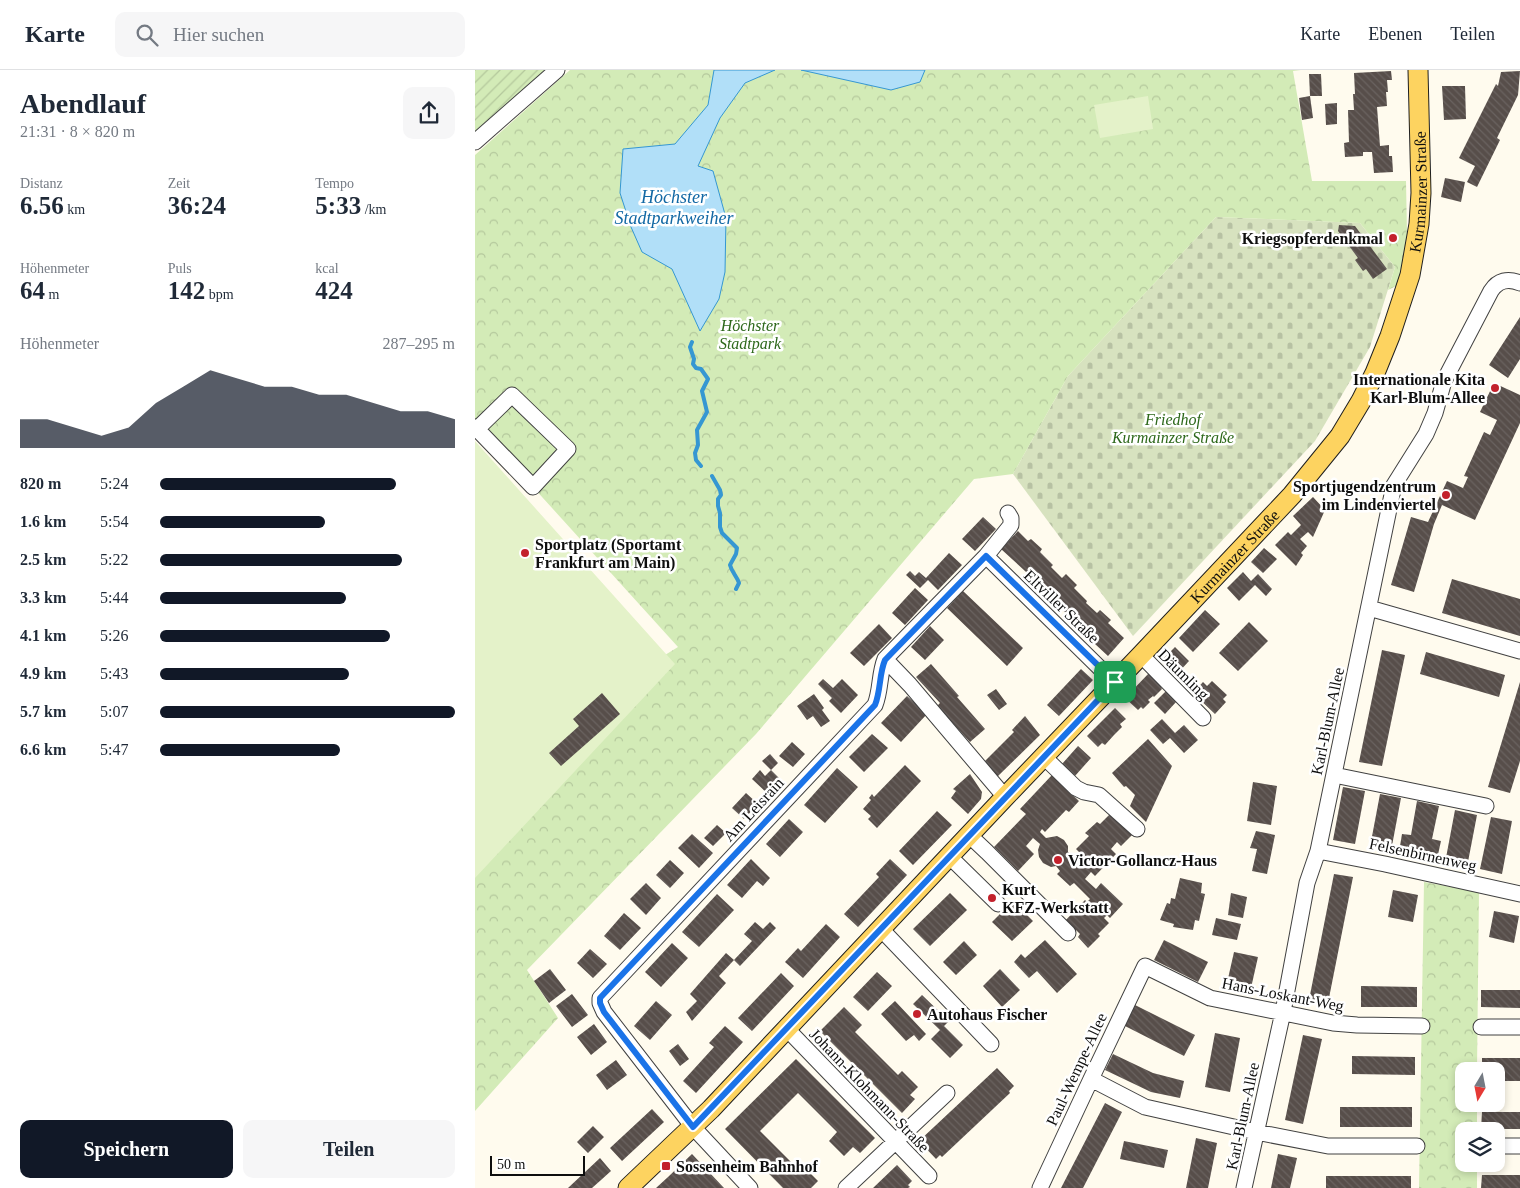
<!DOCTYPE html>
<html lang="de">
<meta charset="utf-8">
<style>
body{margin:0;font-family:"Times New Roman",serif;background:#f6f6f7;color:#1f2937;height:100vh;display:flex;flex-direction:column;font-size:19px;white-space:nowrap}
*{box-sizing:border-box;margin:0}
p{font-size:16px;color:#747a83}
.icon{flex:none;width:28px;height:28px;fill:none;stroke:currentColor;stroke-width:2;stroke-linecap:round;stroke-linejoin:round}
.map{position:relative;flex:1;overflow:hidden}
.side{display:flex;flex-direction:column;background:#fff;width:475px}
.side>*{flex:none}
.needle{width:32px;rotate:190deg}
.fabs{position:absolute;left:980px;top:992px;display:grid;gap:10px}
.fabs a{display:grid;place-items:center;width:50px;height:50px;border-radius:10px;background:#fff;box-shadow:0 2px 8px #0003;font-size:25px}
.scale{position:absolute;left:15px;bottom:12px;width:95px;box-sizing:border-box;padding-left:5px;border:2px solid #0e0e0e;border-top:0;font-size:14px;line-height:18px;white-space:nowrap;color:#0e0e0e;-webkit-text-stroke:4px #fff;paint-order:stroke}
.pin{position:absolute;display:grid;place-items:center;width:42px;height:42px;color:#fff;margin:-21px;border-radius:10px;box-shadow:0 2px 8px #0006}
.round{display:grid;place-items:center;flex:none;width:52px;height:52px;border-radius:10px;background:#f6f6f7}
.summary{display:flex;align-items:center;justify-content:space-between;height:85px;padding:0 20px}
h1{font-size:28px;font-weight:600;line-height:38px}
.metrics{display:grid;grid-template-columns:repeat(3,1fr);gap:8px;height:85px;padding:5px 20px}
.metrics div{display:grid;align-content:center}
.metrics b{font-size:25px;font-weight:600}
.metrics small{font-size:14px;font-weight:400}
.metrics p{font-size:14px}
.chart{height:140px;padding:10px 20px}
.chart p{display:flex;justify-content:space-between}
.chart svg{width:100%;height:90px;margin-top:5px;fill:#111827;opacity:.7}
.cta{display:flex;gap:10px;margin-top:auto;padding:10px 20px}
.cta a{flex:1;height:58px;border-radius:10px;background:#111827;color:#fff;font-size:20px;font-weight:600;line-height:58px;text-align:center}
.cta a+a{background:#f6f6f7;color:#1f2937}
ul{padding:0 20px;list-style:none;font-size:16px}
li{display:grid;grid-template-columns:80px 60px 1fr;align-items:center;height:38px}
li i{height:12px;border-radius:6px;background:#111827}
header{display:flex;align-items:center;gap:30px;box-sizing:border-box;height:70px;padding:0 25px;background:#fff;border-bottom:1px solid #e0e1e3}
header strong{font-size:24px}
nav{display:flex;gap:28px;margin-inline-start:auto;font-size:18px}
.search{width:350px;height:45px;background:#f6f6f7;display:flex;align-items:center;gap:12px;box-sizing:border-box;padding:0 18px;border-radius:10px;color:#747a83;font-size:19px}
main{display:flex;flex:1;min-height:0}
.map>svg:first-child{display:block}
.cemetery{fill:url(#cemetery-stones)}
.park{fill:url(#park-crowns)}
.garden{fill:url(#garden-furrows)}
.pitch{fill:#e4f2c9}
.water{fill:#b1dff8;stroke:#3597d2}
.lines{fill:none;stroke-linecap:round;stroke-linejoin:round}
.stream{stroke:#3597d2;stroke-width:4}
.building{fill:url(#building-back-hatch)}
.minor-casing{stroke:#414141;stroke-width:17}
.major-casing{stroke:#1f1f1f;stroke-width:21}
.minor{stroke:#fff;stroke-width:15}
.major{stroke:#fdd360;stroke-width:19}
.route-casing{stroke:#fff;stroke-width:10}
.route{stroke:#1a73e8;stroke-width:6}
.poi-dot{fill:#c3212c;stroke:#fff;stroke-width:2}
.labels{text-anchor:middle;stroke-width:5;stroke-linejoin:round;paint-order:stroke}
.street-label{font-size:16px;fill:#0e0e0e;stroke:#fff}
.poi-label{font-size:16px;font-weight:bold;fill:#0e0e0e;stroke:#fff;text-anchor:start}
.park-label{font-size:16px;font-style:italic;fill:#2d681b;stroke:#fff}
.water-label{font-size:18px;font-style:italic;fill:#1268a4;stroke:#fff}
</style>
<header>
<strong>Karte</strong>
<div class="search"><svg class="icon" aria-label="search" viewBox="0 0 24 24"><circle cx="10" cy="10" r="6"/><path d="M15 15l6 6"/></svg>Hier suchen</div>
<nav><a>Karte</a><a>Ebenen</a><a>Teilen</a></nav>
</header>
<main>
<section class="side">
<div class="summary"><div><h1>Abendlauf</h1><p>21:31 · 8 × 820 m</p></div><a class="round"><svg class="icon" aria-label="share" viewBox="0 0 24 24"><path d="M12 15V3M7 8l5-5 5 5M5 13v7h14v-7"/></svg></a></div>
<div class="metrics">
<div><p>Distanz</p><b>6.56<small> km</small></b></div>
<div><p>Zeit</p><b>36:24</b></div>
<div><p>Tempo</p><b>5:33<small> /km</small></b></div>
</div>
<div class="metrics">
<div><p>Höhenmeter</p><b>64<small> m</small></b></div>
<div><p>Puls</p><b>142<small> bpm</small></b></div>
<div><p>kcal</p><b>424</b></div>
</div>
<div class="chart"><p><span>Höhenmeter</span>287–295 m</p>
<svg viewBox="0 0 160 44" preserveAspectRatio="none"><path d="M0 44V30L10 30L20 34L30 38L40 34L50 22L60 14L70 6L80 10L90 14L100 14L110 18L120 18L130 22L140 26L150 26L160 30V44z"/></svg>
</div>
<ul>
<li><b>820 m</b>5:24<i style="width:80%"></i></li>
<li><b>1.6 km</b>5:54<i style="width:56%"></i></li>
<li><b>2.5 km</b>5:22<i style="width:82%"></i></li>
<li><b>3.3 km</b>5:44<i style="width:63%"></i></li>
<li><b>4.1 km</b>5:26<i style="width:78%"></i></li>
<li><b>4.9 km</b>5:43<i style="width:64%"></i></li>
<li><b>5.7 km</b>5:07<i style="width:100%"></i></li>
<li><b>6.6 km</b>5:47<i style="width:61%"></i></li>
</ul>
<div class="cta"><a>Speichern</a><a>Teilen</a></div>
</section>
<div class="map">
<svg width="1045" height="1118" viewBox="0 0 1045 1118">
<defs>
<pattern id="cemetery-stones" width="16" height="16" patternUnits="userSpaceOnUse" patternTransform="scale(1.25)"><rect width="16" height="16" fill="#d7e2bf"/><path d="M2 7V4a2 2 0 0 1 4 0v3zM10 15v-3a2 2 0 0 1 4 0v3z" fill="#b7c1a3"/></pattern>
<pattern id="park-crowns" width="20" height="18" patternUnits="userSpaceOnUse" patternTransform="scale(1.25)"><rect width="20" height="18" fill="#d3ebb7"/><path d="M2 6a3 3 0 1 1 6 0M12 15a3 3 0 1 1 6 0" fill="none" stroke="#b4c89c"/></pattern>
<pattern id="garden-furrows" width="10" height="10" patternUnits="userSpaceOnUse" patternTransform="scale(1.25)"><rect width="10" height="10" fill="#d3ebb7"/><path d="M-1 1l2-2M0 10L10 0M9 11l2-2" fill="none" stroke="#b4c89c"/></pattern>
<pattern id="building-back-hatch" width="6" height="6" patternUnits="userSpaceOnUse" patternTransform="scale(1.25)"><rect width="6" height="6" fill="#574e4a"/><path d="M-1 5l2 2M0 0l6 6M5-1l2 2" fill="none" stroke="#6a6360"/></pattern>
</defs>
<rect width="100%" height="100%" fill="#fffbee"/>
<path class="cemetery" d="M741,147L885,153L920,197L895,277L840,371L658,566L538,404L593,306Z"/>
<path class="park" d="M95,0H826L818,1L837,111H931L932,164L923,215L913,220L920,197L885,153L741,147L593,306L538,404L499,409L281,664L52,900L83,948L0,1041V799L190,585L203,577L0,353V85Z
M949,812L1004,822L1002,1001H989V1034H1002V1061H989V1094H1002V1118H944Z"/>
<path class="garden" d="M0,0H71L0,64Z"/>
<path class="pitch" d="M673,26L678,59L625,68L619,35Z
M0,371L200,594L0,808Z"/>
<path class="water" d="M239,0H300L270,13L245,48L223,96L238,101L251,148L250,202L244,229L225,261L197,199L167,182L156,157L145,123L148,79L200,74L233,35Z
M326,0H450L445,12L416,20Z"/>
<g class="lines">
<path class="stream" d="M217,272L215,277L219,289L218,294L221,298L226,299L233,309L227,321L232,342L222,360L223,375L220,383L221,390L226,396
M237,406L245,420L246,425L243,429V436L245,443V457L247,463L262,478L261,484L255,495C257,503 262,506 264,513L261,519"/>
</g>
<path class="building" d="M916,1L917,10H912L913,22H911L912,36L902,37L905,76L914,75V86H917L918,102L899,103L897,82H888V86L870,87L869,73L874,72L873,40H879L878,24H880L879,3Z
M1045,1L1043,25L1022,68L1025,70L1002,117L992,112L1000,96L984,88L1021,14L1023,16L1026,2Z
M834,4H846L847,26H835Z
M967,16H990L991,49L969,50Z
M835,26L838,48L827,50L824,28Z
M862,33V54L851,55L850,34Z
M970,108L990,112L986,132L966,127Z
M864,155L880,156L912,199L898,209L891,199L888,201L880,190L883,188L863,161Z
M1045,247V289L1033,308L1014,295Z
M1019,313L1045,325V353L1000,450L967,435L959,454L939,522L916,515L936,447L953,452L972,411L988,418L993,407L989,406L1009,362L1015,365L1022,350L1005,342Z
M838,427L850,440L838,467L833,462L825,469L832,476L826,483L828,485L821,496L800,475L813,462L816,465L826,455L818,446Z
M508,447L521,459L500,481L487,469Z
M543,461L553,471L556,469L567,479L565,482L578,495L576,497L587,508L591,504L602,515L599,518L612,531L611,533L622,543L625,540L636,550L633,553L649,568L633,586L594,550L596,548L560,514L562,512L526,479Z
M789,478L802,489L788,503L776,492Z
M474,483L487,495L463,520L453,510L445,518L431,505L435,501L440,506L444,502L451,508Z
M768,502L776,511L783,504L797,519L791,526L780,515L764,531L752,518Z
M977,509L1045,529V566L967,543Z
M440,518L453,530L430,555L417,543Z
M488,521L548,578L532,596L472,538Z
M730,540L745,554L718,582L704,568Z
M774,552L793,571L763,601L744,583Z
M404,554L417,568L389,596L375,583Z
M455,556L469,570L450,590L436,577Z
M700,577L714,591L702,604L687,590Z
M907,580L930,585L907,696L884,692Z
M951,582L1030,605L1024,627L945,604Z
M456,594L484,626L482,627L510,659L495,672L462,636L465,633L441,607Z
M606,599L618,610L584,646L572,635Z
M675,602L688,615L686,617L687,619L679,627L678,626L673,630L675,632L668,639L666,637L663,640L650,628Z
M348,609L358,618L367,609L383,625L366,643L354,631L357,628L343,614Z
M737,611L752,625L748,629L751,632L740,644L718,623L728,612L732,616Z
M1045,612V691L1035,723L1013,717Z
M521,619L532,634L524,640L512,625Z
M691,621L702,631L690,644L679,633Z
M127,623L145,644L86,696L74,683L104,656L98,649Z
M339,624L349,638L347,640L355,651L346,657L338,646L332,650L322,636Z
M432,626L452,644L426,672L406,653Z
M640,638L651,649L645,654L647,657L639,665L630,675L627,673L623,677L612,666Z
M550,646L565,665L522,707L508,693L539,662L537,660Z
M687,649L700,663L709,655L723,670L709,683L695,668L688,674L675,660Z
M397,664L413,678L389,702L374,687Z
M673,669L697,696L671,752L655,736L660,725L651,716L649,717L637,703Z
M317,672L330,684L318,697L304,686Z
M603,676L616,688L600,706L587,694Z
M295,684L303,693L296,700L287,691Z
M430,695L446,711L402,758L393,749L396,746L388,739L396,730L394,728L397,724L399,727Z
M362,698L383,717L350,753L329,735Z
M285,700L290,706L296,700L306,710L293,724L277,709Z
M495,704L507,722L506,729L493,744L476,728L481,721L478,719Z
M577,705L604,731L594,742L591,740L570,762L567,759L565,762L571,768L582,766L589,770L593,776V782L604,792L609,787L601,779L614,766L610,763L622,752L625,754L636,743L658,764L646,776L642,772L636,779L641,784L620,806L616,802L610,809L621,819L626,813L648,834L635,848L632,845L629,848L634,853L623,864L625,866L613,878L603,867L605,864L601,860L599,862L589,852L610,830L612,832L615,829L599,813L595,816L582,804L585,801L581,796L576,797L568,793L564,787L563,780L565,774L558,768L551,776L559,784L543,801L519,777L551,744L545,739Z
M778,712L802,716L796,755L772,751Z
M868,717L890,721L880,774L858,770Z
M271,723L283,734L269,749L257,738Z
M905,724L926,728L916,781L895,777Z
M942,731L964,736L957,769L966,771L962,789L924,782L927,764L936,765Z
M980,740L1002,745L992,797L970,793Z
M462,741L477,755L438,795L424,781Z
M1016,747L1037,751L1027,804L1005,799Z
M314,749L328,762L305,787L291,774Z
M242,755L251,763L238,776L229,768Z
M781,761L800,765L792,804L777,801L782,779L775,778Z
M217,764L238,783L224,798L203,778Z
M276,789L295,808L288,816L282,811L267,828L252,815Z
M415,789L432,805L383,857L369,844L404,807L401,804Z
M195,790L209,803L195,818L181,805Z
M859,804L878,807L853,933L834,930Z
M705,808L727,813L726,823L730,824L724,851L720,850L718,860L698,857L699,854L685,850L692,833L695,834L696,828L700,829Z
M171,813L186,828L171,845L155,829Z
M918,820L943,825L938,852L913,847Z
M475,823L492,840L455,876L438,859Z
M756,823L772,827L768,848L753,845Z
M242,824L259,840L224,877L207,862Z
M538,831L558,851L537,871L517,852Z
M1019,841L1044,846L1039,873L1014,867Z
M149,843L166,858L145,880L129,866Z
M741,848L766,854L762,870L737,865Z
M280,852L288,859L295,852L301,858L265,896L259,890L277,871L269,864Z
M351,854L365,867L328,908L310,892L323,878L326,881Z
M570,870L602,904L582,923L562,901L554,908L539,892L546,884L550,888Z
M689,870L733,892L723,912L679,890Z
M489,871L502,885L481,905L468,892Z
M197,873L213,888L186,917L170,902Z
M115,879L132,894L118,908L102,893Z
M759,882L783,887L776,918L752,913Z
M251,883L259,890L244,906L251,913L217,951L211,942L222,931L215,924Z
M75,899L91,920L74,933L59,911Z
M525,899L545,920L527,937L508,916Z
M402,902L417,916L393,941L378,927Z
M306,903L319,916L277,961L263,948Z
M886,916L942,917V937H886Z
M1006,920H1045V938L1006,937Z
M97,924L113,945L97,957L81,936Z
M447,925L474,951L469,956L488,975L475,988L456,969L465,960L438,934Z
M181,931L197,945L175,970L159,956Z
M420,931L451,964L444,971L439,965L431,971L406,944Z
M660,935L720,965L709,986L650,956Z
M369,937L387,955L380,962L423,1005L427,1001L443,1017L435,1025L440,1029L427,1043L345,961Z
M119,954L132,972L116,985L102,967Z
M250,956L268,972L221,1023L208,1011L239,977L234,973Z
M740,963L765,968L755,1022L730,1017Z
M828,965L847,969L828,1054L810,1050Z
M203,974L214,989L205,996L194,981Z
M638,984L678,1003L709,1011L705,1028L676,1022L630,1000Z
M877,986L940,987V1005L877,1004Z
M1007,988H1045V1011H1021V1001H1007Z
M321,989L400,1068L385,1083L378,1077L369,1086L354,1071L362,1062L323,1023L285,1061L323,1099L327,1095L343,1111L336,1118H308L250,1059Z
M141,990L152,1005L132,1020L121,1005Z
M522,998L539,1016L534,1021L535,1023L467,1087L465,1085L461,1089L444,1071Z
M630,1033L647,1042L643,1050L608,1118H586Z
M865,1037H937V1057H865Z
M177,1039L189,1052L147,1091L135,1078Z
M1007,1042H1045V1059H1006Z
M118,1056L129,1067L113,1083L102,1072Z
M721,1068L742,1073L733,1118H711Z
M649,1071L693,1080L689,1098L645,1089Z
M217,1084L249,1118H181L193,1107Z
M803,1084L822,1088L815,1118H796Z
M125,1088L136,1101L126,1110L117,1118H93Z
M422,1095L437,1111L433,1115L435,1117L433,1118H398Z
M1007,1105H1045V1118H1006Z
M851,1106H936V1118H851Z"/>
<g class="lines">
<defs>
<path id="minor" d="M0,72L82,0
M0,357L2,359L58,417L93,379L37,325L2,359
M511,486L639,612
M894,538L1045,581
M666,585L728,648
M410,589L435,615L530,727
M568,686L601,718L609,722L624,725L662,759
M859,705L1011,736
M494,765L512,782L593,863
M843,781L910,794L1045,824
M474,786L523,834
M406,859L516,974
M1006,957H1045
M311,958L454,1106
M616,1009L670,1037L781,1062L853,1076H942
M1021,1076H1045
M275,1118L218,1057L129,942L125,933V928L400,635C406,620 404,604 410,589L511,486L536,455V448L533,443
M371,1118L472,1023
M565,1118L616,1009L670,896L735,928L858,953L882,955L947,956
M769,1118L808,942L832,813L843,781L919,415L951,364L960,343L969,311L1016,221C1023,210 1033,208 1045,213"/>
<g id="major">
<path id="s1" d="M153,1118L236,1039L530,727L666,585L817,425L865,366L886,331L900,303L915,266L935,205L944,154L946,123L943,0"/>
</g>
</defs>
<use href="#minor" class="minor-casing"/>
<use href="#major" class="major-casing"/>
<use href="#minor" class="minor"/>
<use href="#major" class="major"/>
</g>
<g class="lines">
<defs>
<path id="route" d="M511,486L640,612L218,1057L129,942L125,933V928L400,635C406,620 404,604 410,590Z"/>
</defs>
<use href="#route" class="route-casing"/>
<use href="#route" class="route"/>
</g>
<g class="poi-dot">
<circle cx="918" cy="168" r="5"/>
<circle cx="1020" cy="318" r="5"/>
<circle cx="971" cy="425" r="5"/>
<circle cx="50" cy="483" r="5"/>
<circle cx="583" cy="790" r="5"/>
<circle cx="517" cy="828" r="5"/>
<circle cx="442" cy="944" r="5"/>
<rect x="186" y="1091" width="10" height="10" rx="2.5"/>
</g>
<g class="labels">
<g class="street-label">
<text dy="6" stroke="none"><textPath href="#s1" startOffset="1296">Kurmainzer Straße</textPath></text>
<text dy="6" stroke="none"><textPath href="#s1" startOffset="876">Kurmainzer Straße</textPath></text>
<text transform="translate(587 536) rotate(44)" y="6">Eltviller Straße</text>
<text transform="translate(709 604) rotate(45)" y="6">Däumling</text>
<text transform="translate(852 651) rotate(-78)" y="6">Karl-Blum-Allee</text>
<text transform="translate(278 739) rotate(-47)" y="6">Am Leisrain</text>
<text transform="translate(948 784) rotate(12)" y="6">Felsenbirnenweg</text>
<text transform="translate(808 924) rotate(11)" y="6">Hans-Loskant-Weg</text>
<text transform="translate(601 999) rotate(-65)" y="6">Paul-Wempe-Allee</text>
<text transform="translate(395 1020) rotate(46)" y="6">Johann-Klohmann-Straße</text>
<text transform="translate(767 1046) rotate(-78)" y="6">Karl-Blum-Allee</text>
</g>
<g class="poi-label">
<text x="908" y="174" text-anchor="end">Kriegsopferdenkmal</text>
<text x="1010" y="315" text-anchor="end">Internationale Kita<tspan x="1010" dy="18">Karl-Blum-Allee</tspan></text>
<text x="961" y="422" text-anchor="end">Sportjugendzentrum<tspan x="961" dy="18">im Lindenviertel</tspan></text>
<text x="60" y="480">Sportplatz (Sportamt<tspan x="60" dy="18">Frankfurt am Main)</tspan></text>
<text x="593" y="796">Victor-Gollancz-Haus</text>
<text x="527" y="825">Kurt<tspan x="527" dy="18">KFZ-Werkstatt</tspan></text>
<text x="452" y="950">Autohaus Fischer</text>
<text x="201" y="1102">Sossenheim Bahnhof</text>
</g>
<g class="park-label">
<text x="275" y="261">Höchster<tspan x="275" dy="18">Stadtpark</tspan></text>
<text x="698" y="355">Friedhof<tspan x="698" dy="18">Kurmainzer Straße</tspan></text>
</g>
<g class="water-label">
<text x="199" y="133">Höchster<tspan x="199" dy="21">Stadtparkweiher</tspan></text>
</g>
</g>
</svg>
<div class="fabs">
<a><svg class="needle" viewBox="-14 -14 28 28"><path d="M0-13l5 13h-10z" fill="#e53935"/><path d="M0 13l5-13h-10z" fill="#747a83"/></svg></a>
<a><svg class="icon" aria-label="layers" viewBox="0 0 24 24"><path d="M12 4l9 5-9 5-9-5zM3 14l9 5 9-5"/></svg></a>
</div>
<div class="scale">50 m</div>
<div class="pin" style="left:640px;top:612px;background:#1e9e55"><svg class="icon" aria-label="arrive" viewBox="0 0 24 24"><path d="M6 21V4h12l-3 4 3 4H6"/></svg></div>
</div>
</main>
